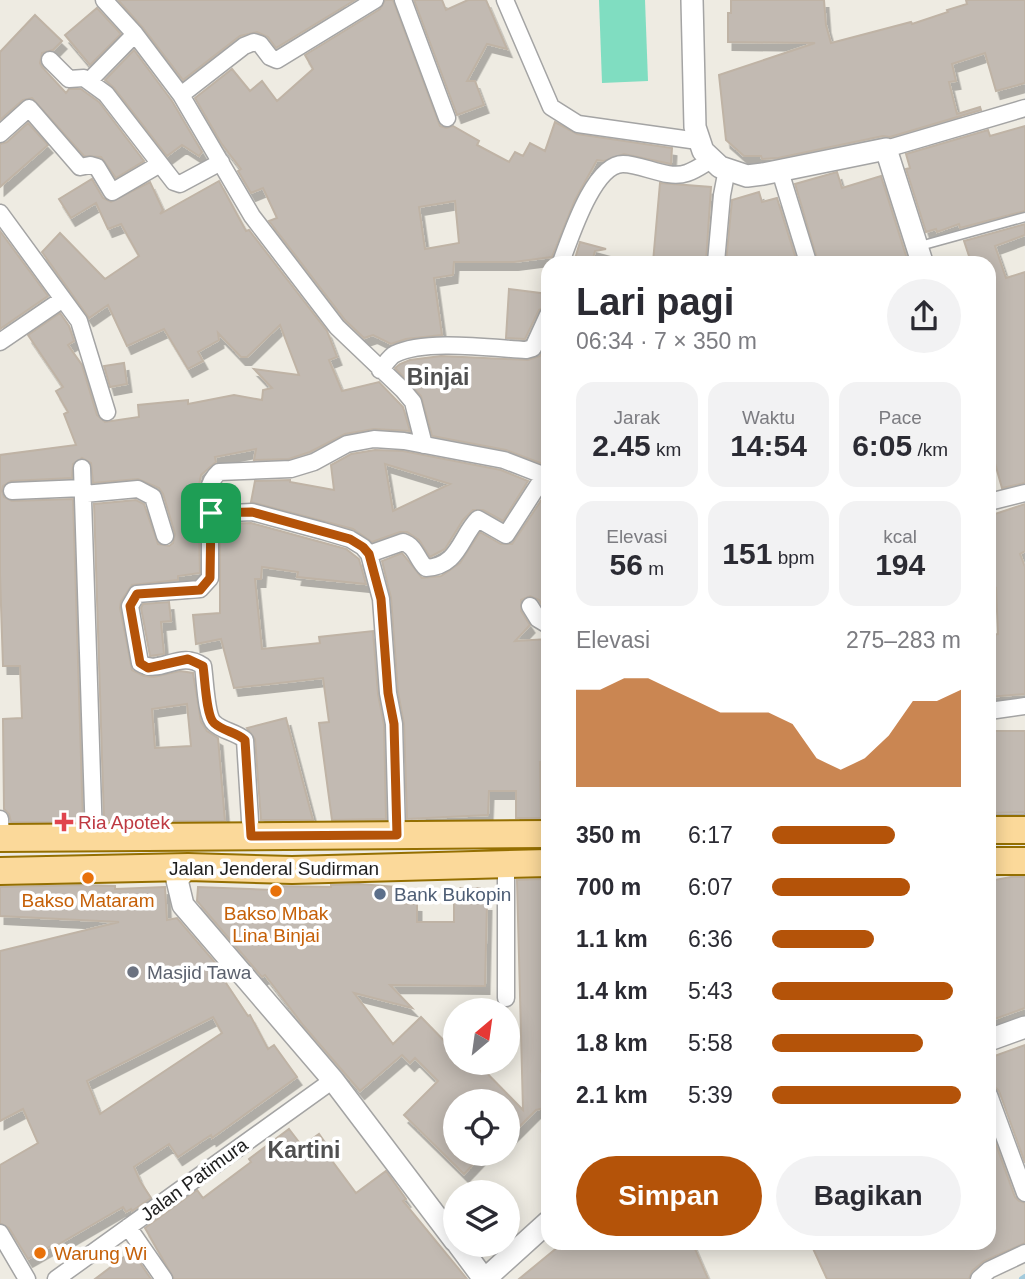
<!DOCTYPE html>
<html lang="id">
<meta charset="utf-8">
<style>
body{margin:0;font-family:Helvetica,sans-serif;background:#f2f2f3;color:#2b2b33;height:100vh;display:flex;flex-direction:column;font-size:26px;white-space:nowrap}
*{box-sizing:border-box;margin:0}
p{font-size:23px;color:#7c7c81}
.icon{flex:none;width:38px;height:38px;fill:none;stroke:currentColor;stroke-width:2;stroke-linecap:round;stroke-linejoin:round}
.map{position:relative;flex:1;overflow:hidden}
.side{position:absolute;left:541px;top:256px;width:455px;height:994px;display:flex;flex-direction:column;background:#fff;border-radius:21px;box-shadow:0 4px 18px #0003}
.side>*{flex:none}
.needle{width:46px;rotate:29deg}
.fabs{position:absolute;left:443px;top:998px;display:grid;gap:14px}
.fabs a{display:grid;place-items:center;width:77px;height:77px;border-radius:50%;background:#fff;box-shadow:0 4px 18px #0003;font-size:35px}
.pin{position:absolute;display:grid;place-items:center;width:60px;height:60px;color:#fff;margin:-30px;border-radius:14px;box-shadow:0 4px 10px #0006}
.round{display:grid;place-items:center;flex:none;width:74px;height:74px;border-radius:37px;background:#f2f2f3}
.head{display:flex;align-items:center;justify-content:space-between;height:119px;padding:0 35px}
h1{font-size:38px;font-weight:600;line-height:52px}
.metrics{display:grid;grid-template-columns:repeat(3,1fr);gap:10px;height:119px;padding:7px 35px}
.metrics div{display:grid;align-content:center;border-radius:18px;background:#f2f2f3;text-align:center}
.metrics b{font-size:30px;font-weight:600}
.metrics small{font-size:19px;font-weight:400}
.metrics p{font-size:19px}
.chart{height:196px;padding:14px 35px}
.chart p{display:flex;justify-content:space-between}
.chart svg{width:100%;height:126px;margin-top:7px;fill:#b45309;opacity:.7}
.action{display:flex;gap:14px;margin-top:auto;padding:14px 35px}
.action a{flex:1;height:80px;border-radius:42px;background:#b45309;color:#fff;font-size:28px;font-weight:600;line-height:80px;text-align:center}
.action a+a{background:#f2f2f3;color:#2b2b33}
ul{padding:0 35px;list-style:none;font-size:23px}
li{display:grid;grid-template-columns:112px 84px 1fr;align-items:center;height:52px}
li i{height:18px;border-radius:9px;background:#b45309}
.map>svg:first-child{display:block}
.pitch{fill:#80ddc1}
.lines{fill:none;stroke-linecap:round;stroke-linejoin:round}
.stream{stroke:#a3cadc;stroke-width:6}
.building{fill:#c2bab2;stroke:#bfb3a5;stroke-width:2;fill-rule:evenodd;filter:url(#shadow)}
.service-casing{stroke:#a4a4a4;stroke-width:11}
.minor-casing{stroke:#a4a4a4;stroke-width:19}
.tertiary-casing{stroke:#a4a4a4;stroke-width:24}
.primary-casing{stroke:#946f01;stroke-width:30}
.service{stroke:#fff;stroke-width:8}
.minor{stroke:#fff;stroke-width:16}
.tertiary{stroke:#fff;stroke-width:21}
.primary{stroke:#fbd99a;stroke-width:26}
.route-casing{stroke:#fff;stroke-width:14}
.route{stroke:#b45309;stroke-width:9}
.health-dot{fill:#e0444e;stroke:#fff;stroke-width:2.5}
.food-dot{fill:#e8710a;stroke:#fff;stroke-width:2.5}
.service-dot{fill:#5c6f8a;stroke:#fff;stroke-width:2.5}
.worship-dot{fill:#6b7280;stroke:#fff;stroke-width:2.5}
.labels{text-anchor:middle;stroke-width:7;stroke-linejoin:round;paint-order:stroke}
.health-label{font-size:19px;fill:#be3a42;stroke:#fff;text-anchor:start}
.street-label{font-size:19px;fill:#1d1d1d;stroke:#fff}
.service-label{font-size:19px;fill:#4e5e75;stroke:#fff;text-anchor:start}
.food-label{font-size:19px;fill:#c56008;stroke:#fff}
.worship-label{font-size:19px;fill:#5b616d;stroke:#fff;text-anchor:start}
.quarter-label{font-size:23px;font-weight:bold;fill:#505050;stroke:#fff}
</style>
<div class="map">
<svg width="1025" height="1279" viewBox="0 0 1025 1279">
<defs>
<filter id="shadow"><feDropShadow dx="4.5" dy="8" stdDeviation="0" flood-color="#0004"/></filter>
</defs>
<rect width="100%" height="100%" fill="#eeebe2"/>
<path class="pitch" d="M599,0H645L648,81L602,83Z"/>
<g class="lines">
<path class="stream" d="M1022,1279L1025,1277"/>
</g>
<path class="building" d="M118,0H355L276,48L268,37L257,32L240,36L183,80L143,28Z
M385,0H393L440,126L446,128L453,126L479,141L477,145L509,162L515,152L523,156L530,143L545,151L555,122L577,134L672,148L671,164L624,154L604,161L597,160L575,200L552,257L514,262H454L453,275L434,278L442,335L406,339L391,344L373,335L364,338L345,320L269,221L277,218L263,188L251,193L238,171L241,169L221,143L195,98L232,69L250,91L262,81L277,101L313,69L305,55L380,9ZM455,201L459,243L425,249L419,207Z
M414,0H442L446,10L468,0H486L507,49L487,44L467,81H475L484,105L457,115Z
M731,0H824L826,25L831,43L911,22L912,24L948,12L947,10L967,4L966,0H1025V83L996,91L985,53L952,64L956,81L949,82L957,114L980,107L981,110L890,137L883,136L778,158L762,159L761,156H744L726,140L719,75L815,43L728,42V13H731Z
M97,8L121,34L90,65L65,35Z
M35,15L62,41L53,50L42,53L40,63L42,67L66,93L69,89H81L99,102L144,161L116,178L101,157L84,156L32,98L23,100L0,120V52Z
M134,50L172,101L202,152L199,156L182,145L167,156L114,88L105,80Z
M28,123L48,145L0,187V144L7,142Z
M1025,126V211L960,228L959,224L937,232L936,229L926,232L906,169L910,168L906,154L988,130L990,136Z
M837,172L842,188L881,176L908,262H818L795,184Z
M92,179L103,198L111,202L150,182L163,210L160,214L219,181L246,231L249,230L327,331L337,357L329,360L342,391L379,382L403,407L410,431L374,429L345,434L310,452L289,459L254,460L256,449L215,457L216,462L201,475L198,490L200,573L178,576V580L132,585L121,601L120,608L132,670L144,676L154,677L180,671L193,673L201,722L207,731L218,738L225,821H104L94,504L136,500L144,504L158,544L169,546L173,543L175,534L163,494L159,488L138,479L93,483L91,463L82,458L73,464L72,478L11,481L3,486L2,491L4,497L12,501L73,499L83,822H11L9,814L4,809L3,719L22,718L20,666H3L0,575V455L76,445L64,414L68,412L56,391L63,387L28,335L60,313L69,326L74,341L68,345L82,365L97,415L105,422L139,417L138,405L188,400V404L234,395L262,400L263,390L272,388L254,369L299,375L280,325L247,357H241L218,333L219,340L198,352L203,361L188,369L164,329L127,346L108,305L89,318L42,252L60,233L105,279L139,256L121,224L108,229L96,203L71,218L59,199ZM187,704L191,746L155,748L152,709Z
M660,183L711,187L706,262H653Z
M759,192L762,202L777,198L797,262H779L778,257L759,262H726L732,200Z
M1025,224V235L995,246L1006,278L1025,272V483L1002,488L989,442V262H971L964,241Z
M0,231L48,296L0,329Z
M580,242L606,249L595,251L592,262H574Z
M509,289L548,294V305L539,310L525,339L506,338Z
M548,341V466L506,450L432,436L421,396L395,368L400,364L410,360L441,356L528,360L540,356Z
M124,363L127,384L110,387L104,366Z
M375,450L403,451L501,470L528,481L503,521L483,510H473L463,520L445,549L430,557L419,540L407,532H400L372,542L353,529L251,502L255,481L290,480V482L334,490L331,465L351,454ZM385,464L450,484L393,511Z
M548,490V605L544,609L539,600L530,596L521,600V611L530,625L515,641L548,639V686H543L548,762H540L541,818H516V791H489L488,815L407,819L404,724L398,692L391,598L382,561L402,553L422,578L441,576L460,563L480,532L501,544H512Z
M1025,504V551L1020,554L1025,567V694L989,697V635L998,634L996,588L989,590V516Z
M251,523L346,549L359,559L366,584L297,577L298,572L262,567L261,579H255L262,649L320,643L319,637L373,631L378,694L384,725L386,819L332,820L319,723L329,722L323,678L234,688L221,639L196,644L193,615L220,613V524Z
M169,602L171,621L161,622L164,654L150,656L141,608L143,604Z
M286,718L313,820H261L255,739L247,728Z
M994,731H1025V812L989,813V774H994Z
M1011,877H1025V1008L989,1021V881Z
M542,879L548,881V1071H541L548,1091V1107L536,1110L508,1138V1101H455V1153H484L464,1174L404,1115L438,1081L415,1058L410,1063L402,1055L360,1091L303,1025L265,975L262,977L197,901L198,887L273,890V886L331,887V885L359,884L396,887V903L417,904V922H454V902H460V888H480L479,903H487L485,986L390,985L412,1008L354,993L393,1044L421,1017L455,1052V1062H476L523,1110L517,880Z
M82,885L115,886V889L165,887L167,920L177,918L218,966L216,968L248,1016L250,1015L268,1049L274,1045L297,1077L212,1138L211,1135L178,1157L169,1144L134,1167L140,1181L151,1198L132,1211L131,1209L126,1212L123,1207L52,1248L51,1246L28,1259L9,1228L0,1223V1165L38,1143L23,1109L0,1121V951L119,922L0,916V887ZM213,1017L222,1033L100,1114L87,1081Z
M1025,1045V1163L999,1091L995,1087L989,1085V1058Z
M989,1125L1015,1197L1019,1201L1025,1203V1243L984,1261L972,1271L969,1279H827L810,1242H989Z
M289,1129L302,1146L319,1134L331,1151L327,1154L356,1193L386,1171L406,1199L403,1201L467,1279H174L145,1228L197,1190L203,1198L251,1162L249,1159Z
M564,1242H692L708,1279H519Z
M132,1251L151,1279H95Z"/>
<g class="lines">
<defs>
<path id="service" d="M920,246L1025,217"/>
<path id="minor" d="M104,0L135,34L181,95L252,216L337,327L403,390L413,402L424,445
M403,0L447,118
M505,0L551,107L578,124L698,141
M50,60L69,79L84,78L106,94L174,182L180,184L221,162
M89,81L135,34
M181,95L244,46L254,42L260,44L270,57L277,60L375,0
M0,134L29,108L80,167L90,165L97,167L112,192L160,164
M886,149L1025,108
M780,171L808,262
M0,213L79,321L107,412
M561,262C570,239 593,164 623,164C643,164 667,180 687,173C696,170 704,164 711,160
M716,262L722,195L727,169
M0,342L63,299
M380,370C385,365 389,357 395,354C425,339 491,348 526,350L533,348L548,315
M82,468L94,838
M12,491L83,488
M84,494L138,489L153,497L165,536
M989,502L1025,493
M210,514V578L200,589L137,594L130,606L140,663C160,676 180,649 203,666C205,678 206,716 214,723C222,731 236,732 245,740L251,836
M369,554L403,542C416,546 417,560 426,568C459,566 460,537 478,519L506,535L544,476
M530,606L538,619L548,625
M989,711L1025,706
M0,819L1,838
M397,835L394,724L388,693L381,599L369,554L363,547L350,539L323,531L252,512L210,514C207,497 206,484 219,472L291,469L314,462L347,444L374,439L404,441L504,460L548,477
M506,864V998
M989,1095L1025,1193
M128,1227L164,1279
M0,1233L27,1279
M56,1279L333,1080
M979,1279L989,1270L1025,1253"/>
<path id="tertiary" d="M692,0L695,127L703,151L720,167L747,176L763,174L886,149L922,262
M188,867L177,880L183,905L333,1080L455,1241
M989,1040L1025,1027
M458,1244L484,1279
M485,1279L548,1222"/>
<path id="primary" d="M989,830H1025
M0,838L548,834
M989,861H1025
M0,871L188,867L292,870L548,863"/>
</defs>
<use href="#service" class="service-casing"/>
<use href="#minor" class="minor-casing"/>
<use href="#tertiary" class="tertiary-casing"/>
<use href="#primary" class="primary-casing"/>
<use href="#service" class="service"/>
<use href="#minor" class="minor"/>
<use href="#tertiary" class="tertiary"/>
<use href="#primary" class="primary"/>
</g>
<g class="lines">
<defs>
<path id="route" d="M252,512L350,539L363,547L369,554L381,599L388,693L394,724L397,835L251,836L245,740C236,732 223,731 214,723C206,716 205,678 203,666L188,659L148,668L140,663L130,606L137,594L200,590L210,578L211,513Z"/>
</defs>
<use href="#route" class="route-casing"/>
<use href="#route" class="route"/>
</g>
<path class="health-dot" d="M60.5 811.5h7v7h7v7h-7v7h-7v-7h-7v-7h7z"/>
<g class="food-dot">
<circle cx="88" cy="878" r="7"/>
<circle cx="276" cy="891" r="7"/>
<circle cx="40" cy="1253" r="7"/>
</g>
<circle class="service-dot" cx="380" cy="894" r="7"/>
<circle class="worship-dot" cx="133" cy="972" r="7"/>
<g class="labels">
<g class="health-label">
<text x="78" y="829">Ria Apotek</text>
</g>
<g class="street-label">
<text x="274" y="875">Jalan Jenderal Sudirman</text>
<text transform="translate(194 1179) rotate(-36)" y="7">Jalan Patimura</text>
</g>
<g class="service-label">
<text x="394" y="901">Bank Bukopin</text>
</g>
<g class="food-label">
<text x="88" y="907">Bakso Mataram</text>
<text x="276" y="920">Bakso Mbak<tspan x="276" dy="22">Lina Binjai</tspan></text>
<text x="54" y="1260" text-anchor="start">Warung Wi</text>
</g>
<g class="worship-label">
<text x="147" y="979">Masjid Tawa</text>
</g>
<g class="quarter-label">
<text x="438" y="385">Binjai</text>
<text x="304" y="1158">Kartini</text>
</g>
</g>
</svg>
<div class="fabs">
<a><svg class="needle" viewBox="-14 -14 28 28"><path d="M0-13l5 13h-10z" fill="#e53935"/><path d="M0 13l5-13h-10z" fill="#7c7c81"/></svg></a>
<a><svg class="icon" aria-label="locate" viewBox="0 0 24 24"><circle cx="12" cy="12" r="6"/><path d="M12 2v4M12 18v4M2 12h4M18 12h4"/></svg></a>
<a><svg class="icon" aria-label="layers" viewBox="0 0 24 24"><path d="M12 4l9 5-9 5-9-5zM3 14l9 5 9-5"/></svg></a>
</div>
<div class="pin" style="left:211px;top:513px;background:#1e9e55"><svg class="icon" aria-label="arrive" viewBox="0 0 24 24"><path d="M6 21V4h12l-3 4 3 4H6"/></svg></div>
<section class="side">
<div class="head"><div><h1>Lari pagi</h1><p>06:34 · 7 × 350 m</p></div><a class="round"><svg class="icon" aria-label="share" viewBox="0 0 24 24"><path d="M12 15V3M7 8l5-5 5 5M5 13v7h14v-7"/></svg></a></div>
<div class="metrics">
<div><p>Jarak</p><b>2.45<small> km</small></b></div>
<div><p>Waktu</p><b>14:54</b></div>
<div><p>Pace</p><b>6:05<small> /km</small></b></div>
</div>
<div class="metrics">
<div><p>Elevasi</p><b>56<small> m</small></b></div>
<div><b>151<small> bpm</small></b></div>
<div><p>kcal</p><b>194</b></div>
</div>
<div class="chart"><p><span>Elevasi</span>275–283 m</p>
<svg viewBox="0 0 160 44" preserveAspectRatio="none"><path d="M0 44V10L10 10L20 6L30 6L40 10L50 14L60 18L70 18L80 18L90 22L100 34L110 38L120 34L130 26L140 14L150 14L160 10V44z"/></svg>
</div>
<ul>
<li><b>350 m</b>6:17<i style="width:65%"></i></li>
<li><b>700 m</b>6:07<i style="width:73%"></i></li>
<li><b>1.1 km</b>6:36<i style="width:54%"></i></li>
<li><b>1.4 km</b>5:43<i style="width:96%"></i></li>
<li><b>1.8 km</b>5:58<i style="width:80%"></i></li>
<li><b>2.1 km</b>5:39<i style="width:100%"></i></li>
</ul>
<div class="action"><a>Simpan</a><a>Bagikan</a></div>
</section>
</div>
